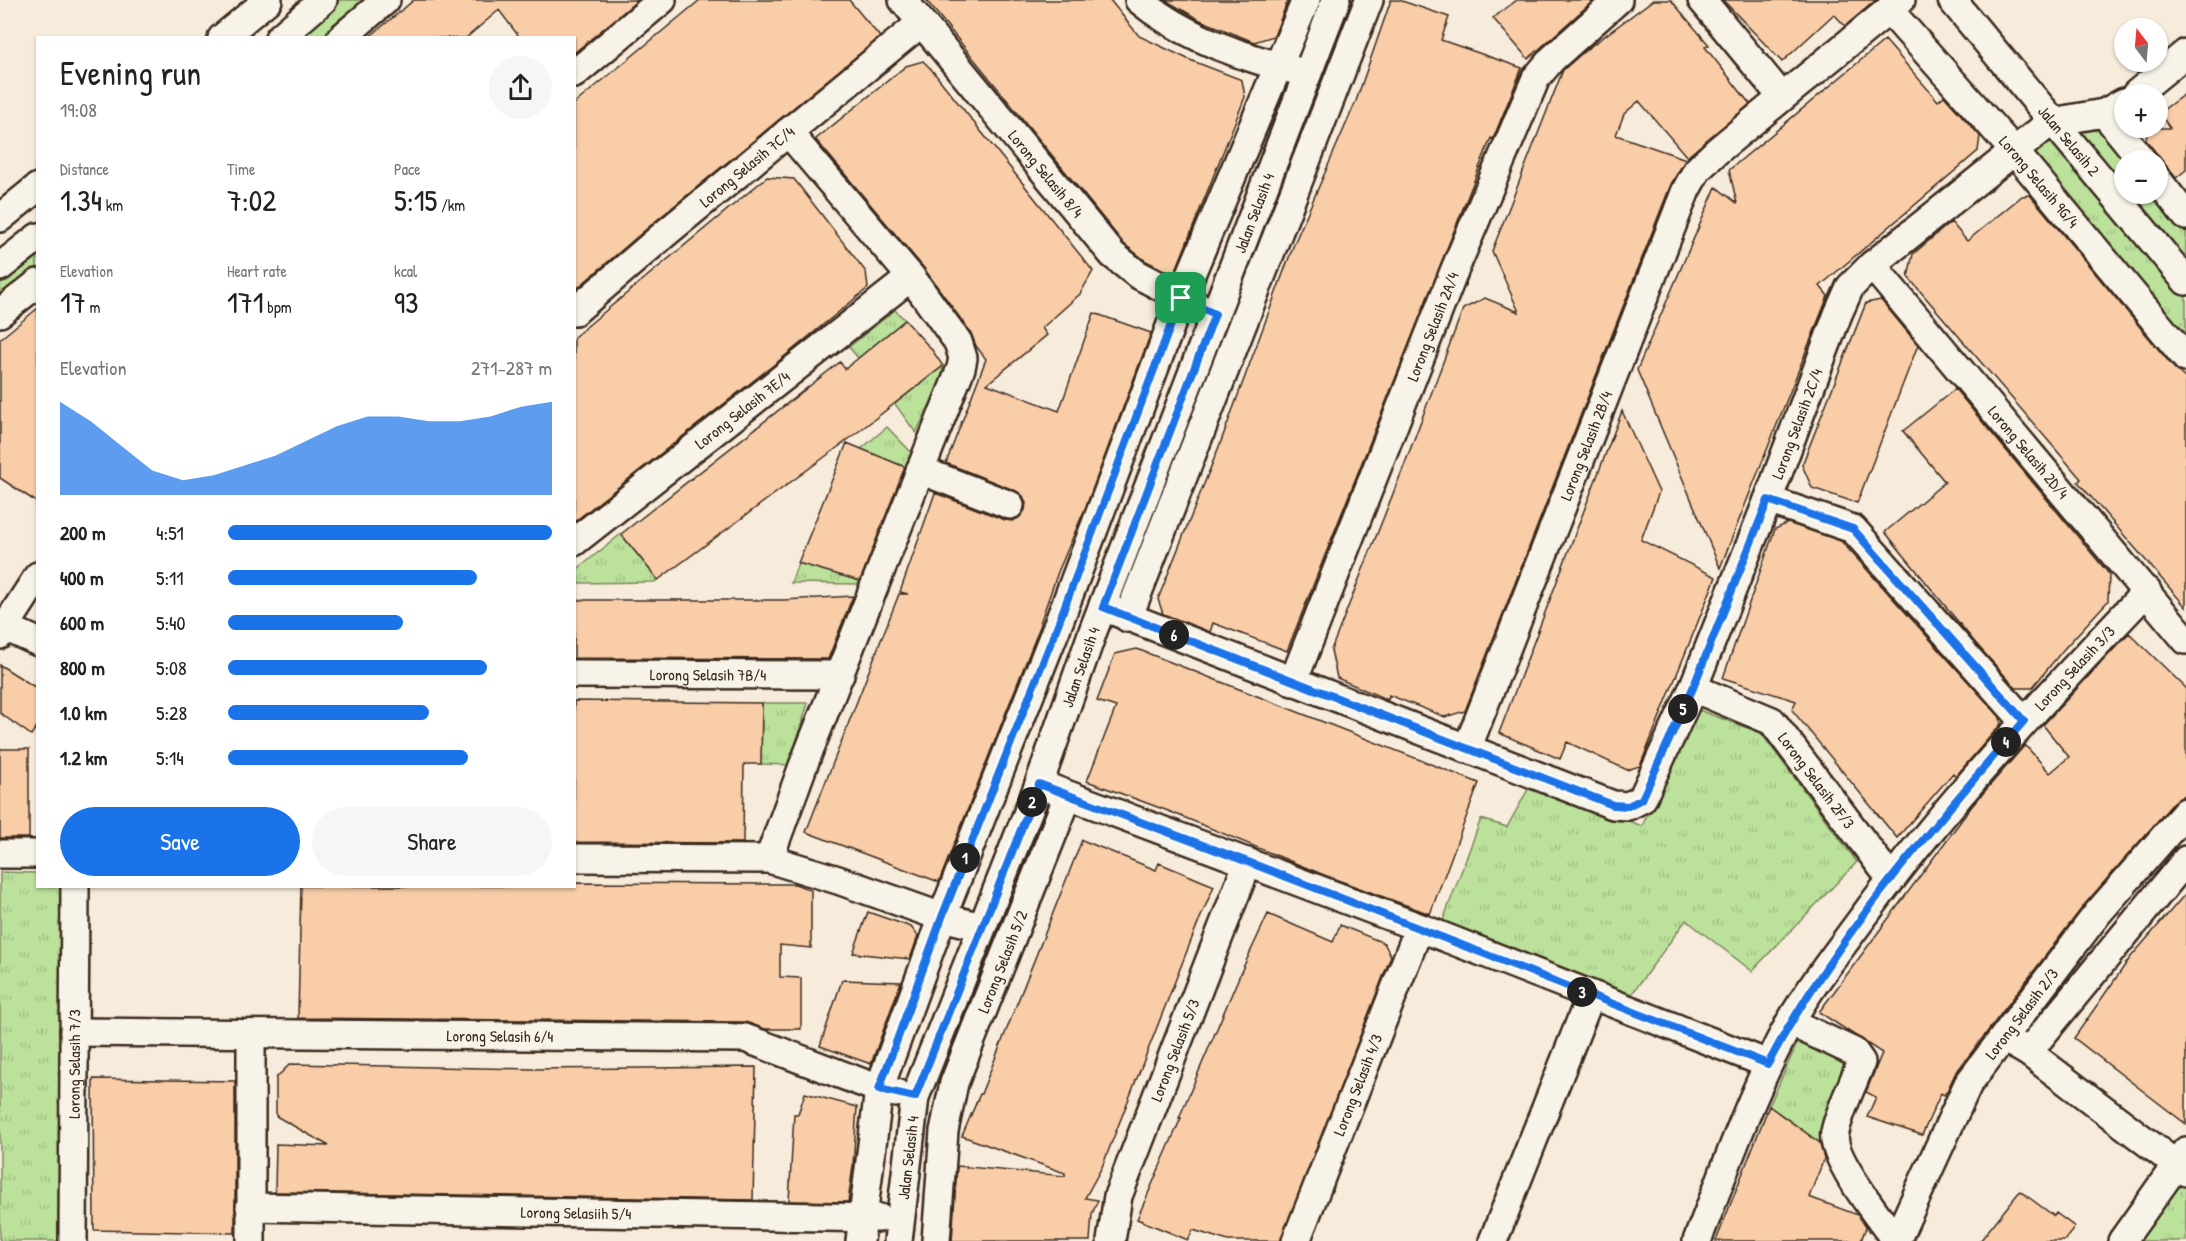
<!DOCTYPE html>
<meta charset="utf-8">
<style>
body{margin:0;font-family:"Patrick Hand",sans-serif;background:#f6f6f6;color:#222;height:100vh;display:flex;flex-direction:column;font-size:22px;white-space:nowrap}
*{box-sizing:border-box;margin:0}
p{font-size:20px;color:#767676}
.icon{flex:none;width:33px;height:33px;fill:none;stroke:currentColor;stroke-width:2;stroke-linecap:round;stroke-linejoin:round}
.map{position:relative;flex:1;overflow:hidden}
.drawer{position:absolute;left:36px;top:36px;width:540px;height:852px;display:flex;flex-direction:column;background:#fff;border-radius:0px;box-shadow:0 2px 4px #0004}
.drawer>*{flex:none}
.needle{width:39px;rotate:344deg}
.tools{position:absolute;left:2114px;top:18px;display:grid;gap:12px}
.tools a{display:grid;place-items:center;width:54px;height:54px;border-radius:50%;background:#fff;box-shadow:0 2px 4px #0004;font-size:30px}
.pin{position:absolute;display:grid;place-items:center;width:51px;height:51px;color:#fff;margin:-26px;border-radius:12px;box-shadow:0 3px 9px #0006}
.km{position:absolute;width:30px;height:30px;margin:-15px;border-radius:50%;background:#222;color:#fff;font-size:16px;line-height:30px;text-align:center}
.round{display:grid;place-items:center;flex:none;width:63px;height:63px;border-radius:32px;background:#f6f6f6}
.summary{display:flex;align-items:center;justify-content:space-between;height:102px;padding:0 24px}
h1{font-size:33px;font-weight:600;line-height:45px}
.stats{display:grid;grid-template-columns:repeat(3,1fr);gap:9px;height:102px;padding:6px 24px}
.stats div{display:grid;align-content:center}
.stats b{font-size:30px;font-weight:600}
.stats small{font-size:16px;font-weight:400}
.stats p{font-size:16px}
.chart{height:168px;padding:12px 24px}
.chart p{display:flex;justify-content:space-between}
.chart svg{width:100%;height:108px;margin-top:6px;fill:#1a73e8;opacity:.7}
.button{display:flex;gap:12px;margin-top:auto;padding:12px 24px}
.button a{flex:1;height:69px;border-radius:36px;background:#1a73e8;color:#fff;font-size:24px;font-weight:600;line-height:69px;text-align:center}
.button a+a{background:#f6f6f6;color:#222}
ul{padding:0 24px;list-style:none;font-size:20px}
li{display:grid;grid-template-columns:96px 72px 1fr;align-items:center;height:45px}
li i{height:15px;border-radius:8px;background:#1a73e8}
.map>svg:first-child{display:block}
.grass{fill:url(#grass-tufts);stroke:#7b865c;stroke-width:1.5}
.building{fill:#f9cda8;stroke:#3b2a1e;stroke-width:1.5}
.lines{fill:none;stroke-linecap:round;stroke-linejoin:round}
.minor-casing{stroke:#3b2a1e;stroke-width:32}
.minor{stroke:#f7f3e8;stroke-width:27}
.route-casing{stroke:#fff;stroke-width:12}
.route{stroke:#1a73e8;stroke-width:8}
.labels{text-anchor:middle;stroke-width:5;stroke-linejoin:round;paint-order:stroke}
.street-label{font-size:16px;fill:#3b2a1e;stroke:#f7f3e8}
</style>
<div class="map">
<svg width="2186" height="1241" viewBox="0 0 2186 1241">
<defs>
<pattern id="grass-tufts" width="24" height="20" patternUnits="userSpaceOnUse" patternTransform="scale(1.5)"><rect width="24" height="20" fill="#bbe19b"/><path d="M3 7l-1-3M5 7V3M7 7l1-3M15 17l-1-3M17 17v-4M19 17l1-3" fill="none" stroke="#a2c185"/></pattern>
</defs>
<rect width="100%" height="100%" fill="#f7ebdb"/>
<filter id="ink" filterUnits="userSpaceOnUse"><feTurbulence type="fractalNoise" baseFrequency=".0167" numOctaves="2"/><feDisplacementMap in="SourceGraphic" scale="12" xChannelSelector="R" yChannelSelector="G"/><feConvolveMatrix kernelMatrix="1 2 1 2 8 2 1 2 1" color-interpolation-filters="sRGB"/></filter>
<g filter="url(#ink)">
<path class="grass" d="M323,0H386L341,37L279,38Z
M2104,113L2142,160H2124V194H2157L2186,216V358L2014,151Z
M37,237V283L0,313V267Z
M895,310L905,320L858,358L849,347Z
M943,366L942,379L916,433L895,404Z
M887,427L912,453L907,468L861,449Z
M621,534L658,580L654,582L575,583V571Z
M798,563L862,581L858,584L791,583Z
M762,703H808L789,765L761,764Z
M1696,709L1761,733L1857,862L1752,971L1686,920L1631,995L1442,923L1481,819L1507,827L1531,784L1642,826Z
M0,872L37,873L38,886L62,887L58,1241H0Z
M1801,1035L1857,1074L1828,1149L1769,1106Z
M2186,1172V1241H2122Z"/>
<path class="building" d="M414,0H638L574,53V38H520L499,10L466,38H368Z
M700,0H849L880,37L657,220L574,291V104Z
M926,0H1110L1139,36L1190,60L1242,80L1245,97L1174,275L1146,261L1124,244Z
M1165,0H1288L1274,36L1254,42L1200,20Z
M1391,0H1399L1449,17L1441,40L1522,68L1493,139L1491,138L1287,651L1213,623L1210,632L1163,614L1158,599L1220,444L1294,244L1356,101Z
M1517,0H1594L1528,59L1493,18Z
M1653,0H1671L1709,45L1705,47L1750,104L1687,157L1639,101L1624,114L1616,135L1686,159L1671,184L1465,711L1445,717L1389,695L1388,700L1337,678L1331,650L1404,466L1463,309L1485,298L1519,312L1492,251L1563,70L1587,49Z
M1723,0H1876L1845,26L1834,14L1782,62Z
M1885,40L1938,101L1944,96L1980,136L1978,151L1820,286L1828,296L1720,568L1637,370L1716,187L1737,203L1729,170Z
M923,61L931,69L1093,271L1080,294L1042,328L1047,335L987,384L1059,411L1094,313L1151,333L1087,504L1058,572L1040,623L1041,624L939,882L806,832L899,594H908L900,592L935,493L1005,520L1012,521L1019,518L1025,510L1026,503L1023,496L1016,491L946,463L986,359L976,346L971,333L923,267L817,141L816,139L906,66Z
M2186,93V170L2176,178L2146,140L2148,128H2170L2159,113Z
M767,177L794,179L866,272L868,288L780,360L574,522V337Z
M2030,195L2174,368L2186,379V607L2078,482L2081,479L1908,277L1913,254L1951,222L1967,241L2022,196Z
M1881,300L1918,345L1857,503L1812,488L1802,465L1866,303Z
M38,308V503L0,478V339Z
M905,320L932,350L943,366L845,442L658,580L621,534L840,362L845,369Z
M1955,389L2109,574L2108,601L2063,650L2032,688H2016L1977,645L1885,532L1945,482L1903,431Z
M1622,411L1659,492L1641,540L1716,577L1640,766L1627,770L1567,742L1560,759L1499,733Z
M847,443L905,467L860,581L798,563Z
M1788,523L1841,541L2000,717L2001,724L1956,776L1953,773L1897,838L1792,710L1796,701L1723,678L1775,529Z
M853,596L828,659L574,658V600H784Z
M2129,633L2186,688V794L2174,802L2085,904L1955,1074L1947,1091L1944,1095L1941,1093L1922,1135L1867,1117L1876,1097L1866,1092L1882,1053L1819,1012L1972,806L2025,745L2050,773L2069,757L2043,725Z
M1137,649L1479,783L1430,914L1324,875L1171,812L1087,781L1116,707L1097,701L1115,654Z
M0,665L38,689V725L31,735L0,713Z
M574,701L762,703L761,764H744L743,843L574,842Z
M0,749H29V838H0Z
M1082,840L1156,870L1159,863L1214,886L1196,928L1102,1167L1085,1198L1098,1200L1092,1214L1090,1241H952L957,1166L1065,1176V1173L962,1136L980,1094H981Z
M574,883L775,884H795L811,890V948L780,945V977L801,978V1029H765L745,1022L298,1018L301,886H574Z
M2186,893V1124L2074,1038L2130,958Z
M868,912L911,927L918,936L910,959L853,953Z
M1268,914L1333,942L1340,925L1384,943L1391,956L1281,1241H1228L1193,1230L1188,1240L1137,1219L1181,1118H1179L1241,972Z
M842,980L901,982L871,1064L820,1046Z
M290,1064L532,1069L756,1067L753,1200L275,1192L276,1144L329,1146L276,1116V1078Z
M93,1079L235,1081V1233L94,1230Z
M805,1093L857,1107L853,1166L848,1202L789,1201L794,1114H798Z
M1769,1106L1820,1143L1824,1159L1809,1197L1858,1215L1866,1227L1861,1241H1716Z
M2020,1191L2054,1216L2056,1213L2075,1227L2064,1241H1980Z"/>
<g class="lines">
<defs>
<g id="minor">
<path id="s1" d="M903,0L1113,255L1137,274L1196,305"/>
<path d="M1139,0C1181,35 1241,57 1294,70"/>
<path d="M1702,0L1782,97"/>
<path id="s2" d="M1952,0L2186,281"/>
<path id="s3" d="M1889,10L2014,151L2186,358"/>
<path d="M222,38L268,0"/>
<path d="M279,38L323,0"/>
<path d="M341,38L386,0"/>
<path d="M574,74L662,0"/>
<path d="M2136,94L2186,53"/>
<path d="M2104,113L2142,160"/>
<path d="M2157,179L2186,216"/>
<path d="M0,218L38,187"/>
<path id="s4" d="M1872,265L2186,640"/>
<path d="M0,267L38,237"/>
<path id="s5" d="M574,312L667,232L921,23"/>
<path d="M0,313L38,283"/>
<path d="M920,470L1010,505"/>
<path d="M1768,500L1853,529L2024,721"/>
<path id="s6" d="M574,542L911,277"/>
<path id="s7" d="M1103,607L1613,805L1628,806L1642,799L1693,688L1768,500L1838,314L1850,287L1872,265L2042,129L2052,122L2104,113L2124,102"/>
<path d="M1128,618L1369,0"/>
<path d="M5,627L38,642"/>
<path d="M0,635L38,576"/>
<path id="s8" d="M574,674L840,675"/>
<path id="s9" d="M1293,682L1455,269L1536,78L1552,59L1618,0"/>
<path id="s10" d="M1693,688L1772,721L1891,879"/>
<path id="s11" d="M1467,749L1686,190L1697,170L1717,151L1901,0"/>
<path d="M1039,784L1426,930L1768,1064"/>
<path d="M0,854H38"/>
<path d="M574,858L769,859L838,880L942,917L982,927"/>
<path d="M769,859L803,766L961,368L963,358L958,342L911,277L788,132"/>
<path d="M1790,1022L1854,1052L1861,1062C1853,1085 1840,1109 1835,1132C1829,1156 1881,1220 1896,1241"/>
<path id="s12" d="M74,1032L745,1038L879,1089L896,1093"/>
<path d="M2014,1044L2028,1052L2186,1172"/>
<path d="M2028,1052L2186,860"/>
<path id="s13" d="M250,1207L879,1218"/>
<path id="s14" d="M73,1241L75,886"/>
<path d="M251,1241V1034"/>
<path d="M860,1241L879,1089L942,917L1060,619L1181,298L1306,0"/>
<path id="s15" d="M898,1241L915,1097L1039,784L1093,631L1336,0"/>
<path id="s16" d="M936,1241L944,1131L954,1083L1068,796"/>
<path id="s17" d="M1111,1241L1118,1196L1248,862"/>
<path id="s18" d="M1296,1241L1419,928"/>
<path d="M1493,1241L1591,995"/>
<path id="s19" d="M1697,1241C1726,1168 1751,1093 1789,1024C1810,987 1836,954 1861,920C1947,802 2047,696 2147,591"/>
<path id="s20" d="M1896,1241L1968,1084L2097,914L2186,812"/>
<path d="M2122,1241L2186,1151"/>
</g>
</defs>
<use href="#minor" class="minor-casing"/>
<use href="#minor" class="minor"/>
</g>
</g>
<g class="lines" filter="url(#ink)">
<defs>
<path id="route" d="M1181,298L1215,314L1103,607L1613,805L1628,806L1642,799L1693,688L1768,500L1853,529L2024,721C1931,829 1835,937 1768,1064L1248,862L1039,784L915,1097L879,1089L942,917L1060,619Z"/>
</defs>
<use href="#route" class="route-casing"/>
<use href="#route" class="route"/>
</g>
<g class="labels">
<g class="street-label">
<text dy="6" stroke="none"><textPath href="#s2" startOffset="183">Jalan Selasih 2</textPath></text>
<text dy="6" stroke="none"><textPath href="#s5" startOffset="226">Lorong Selasih 7C/4</textPath></text>
<text dy="6" stroke="none"><textPath href="#s1" startOffset="225">Lorong Selasih 8/4</textPath></text>
<text dy="6" stroke="none"><textPath href="#s3" startOffset="228">Lorong Selasih 9G/4</textPath></text>
<text dy="6" stroke="none"><textPath href="#s15" startOffset="1092">Jalan Selasih 4</textPath></text>
<text dy="6" stroke="none"><textPath href="#s9" startOffset="382">Lorong Selasih 2A/4</textPath></text>
<text dy="6" stroke="none"><textPath href="#s6" startOffset="214">Lorong Selasih 7E/4</textPath></text>
<text dy="6" stroke="none"><textPath href="#s7" startOffset="984">Lorong Selasih 2C/4</textPath></text>
<text dy="6" stroke="none"><textPath href="#s11" startOffset="326">Lorong Selasih 2B/4</textPath></text>
<text dy="6" stroke="none"><textPath href="#s4" startOffset="244">Lorong Selasih 2D/4</textPath></text>
<text dy="6" stroke="none"><textPath href="#s15" startOffset="606">Jalan Selasih 4</textPath></text>
<text dy="6" stroke="none"><textPath href="#s19" startOffset="693">Lorong Selasih 3/3</textPath></text>
<text dy="6" stroke="none"><textPath href="#s8" startOffset="134">Lorong Selasih 7B/4</textPath></text>
<text dy="6" stroke="none"><textPath href="#s10" startOffset="160">Lorong Selasih 2F/3</textPath></text>
<text dy="6" stroke="none"><textPath href="#s16" startOffset="290">Lorong Selasih 5/2</textPath></text>
<text dy="6" stroke="none"><textPath href="#s20" startOffset="261">Lorong Selasih 2/3</textPath></text>
<text dy="6" stroke="none"><textPath href="#s12" startOffset="426">Lorong Selasih 6/4</textPath></text>
<text dy="6" stroke="none"><textPath href="#s17" startOffset="202">Lorong Selasih 5/3</textPath></text>
<text dy="6" stroke="none"><textPath href="#s14" startOffset="177">Lorong Selasih 7/3</textPath></text>
<text dy="6" stroke="none"><textPath href="#s18" startOffset="168">Lorong Selasih 4/3</textPath></text>
<text dy="6" stroke="none"><textPath href="#s15" startOffset="84">Jalan Selasih 4</textPath></text>
<text dy="6" stroke="none"><textPath href="#s13" startOffset="326">Lorong Selasiih 5/4</textPath></text>
</g>
</g>
</svg>
<div class="tools">
<a><svg class="needle" viewBox="-14 -14 28 28"><path d="M0-13l5 13h-10z" fill="#e53935"/><path d="M0 13l5-13h-10z" fill="#767676"/></svg></a>
<a>+</a>
<a>−</a>
</div>
<div class="pin" style="left:1181px;top:298px;background:#1e9e55"><svg class="icon" aria-label="arrive" viewBox="0 0 24 24"><path d="M6 21V4h12l-3 4 3 4H6"/></svg></div>
<b class="km" style="left:965px;top:858px">1</b>
<b class="km" style="left:1032px;top:802px">2</b>
<b class="km" style="left:1582px;top:992px">3</b>
<b class="km" style="left:2006px;top:742px">4</b>
<b class="km" style="left:1683px;top:709px">5</b>
<b class="km" style="left:1174px;top:635px">6</b>
<section class="drawer">
<div class="summary"><div><h1>Evening run</h1><p>19:08</p></div><a class="round"><svg class="icon" aria-label="share" viewBox="0 0 24 24"><path d="M12 15V3M7 8l5-5 5 5M5 13v7h14v-7"/></svg></a></div>
<div class="stats">
<div><p>Distance</p><b>1.34<small> km</small></b></div>
<div><p>Time</p><b>7:02</b></div>
<div><p>Pace</p><b>5:15<small> /km</small></b></div>
</div>
<div class="stats">
<div><p>Elevation</p><b>17<small> m</small></b></div>
<div><p>Heart rate</p><b>171<small> bpm</small></b></div>
<div><p>kcal</p><b>93</b></div>
</div>
<div class="chart"><p><span>Elevation</span>271–287 m</p>
<svg viewBox="0 0 160 44" preserveAspectRatio="none"><path d="M0 44V6L10 14L20 24L30 34L40 38L50 36L60 32L70 28L80 22L90 16L100 12L110 12L120 14L130 14L140 12L150 8L160 6V44z"/></svg>
</div>
<ul>
<li><b>200 m</b>4:51<i style="width:100%"></i></li>
<li><b>400 m</b>5:11<i style="width:77%"></i></li>
<li><b>600 m</b>5:40<i style="width:54%"></i></li>
<li><b>800 m</b>5:08<i style="width:80%"></i></li>
<li><b>1.0 km</b>5:28<i style="width:62%"></i></li>
<li><b>1.2 km</b>5:14<i style="width:74%"></i></li>
</ul>
<div class="button"><a>Save</a><a>Share</a></div>
</section>
</div>
